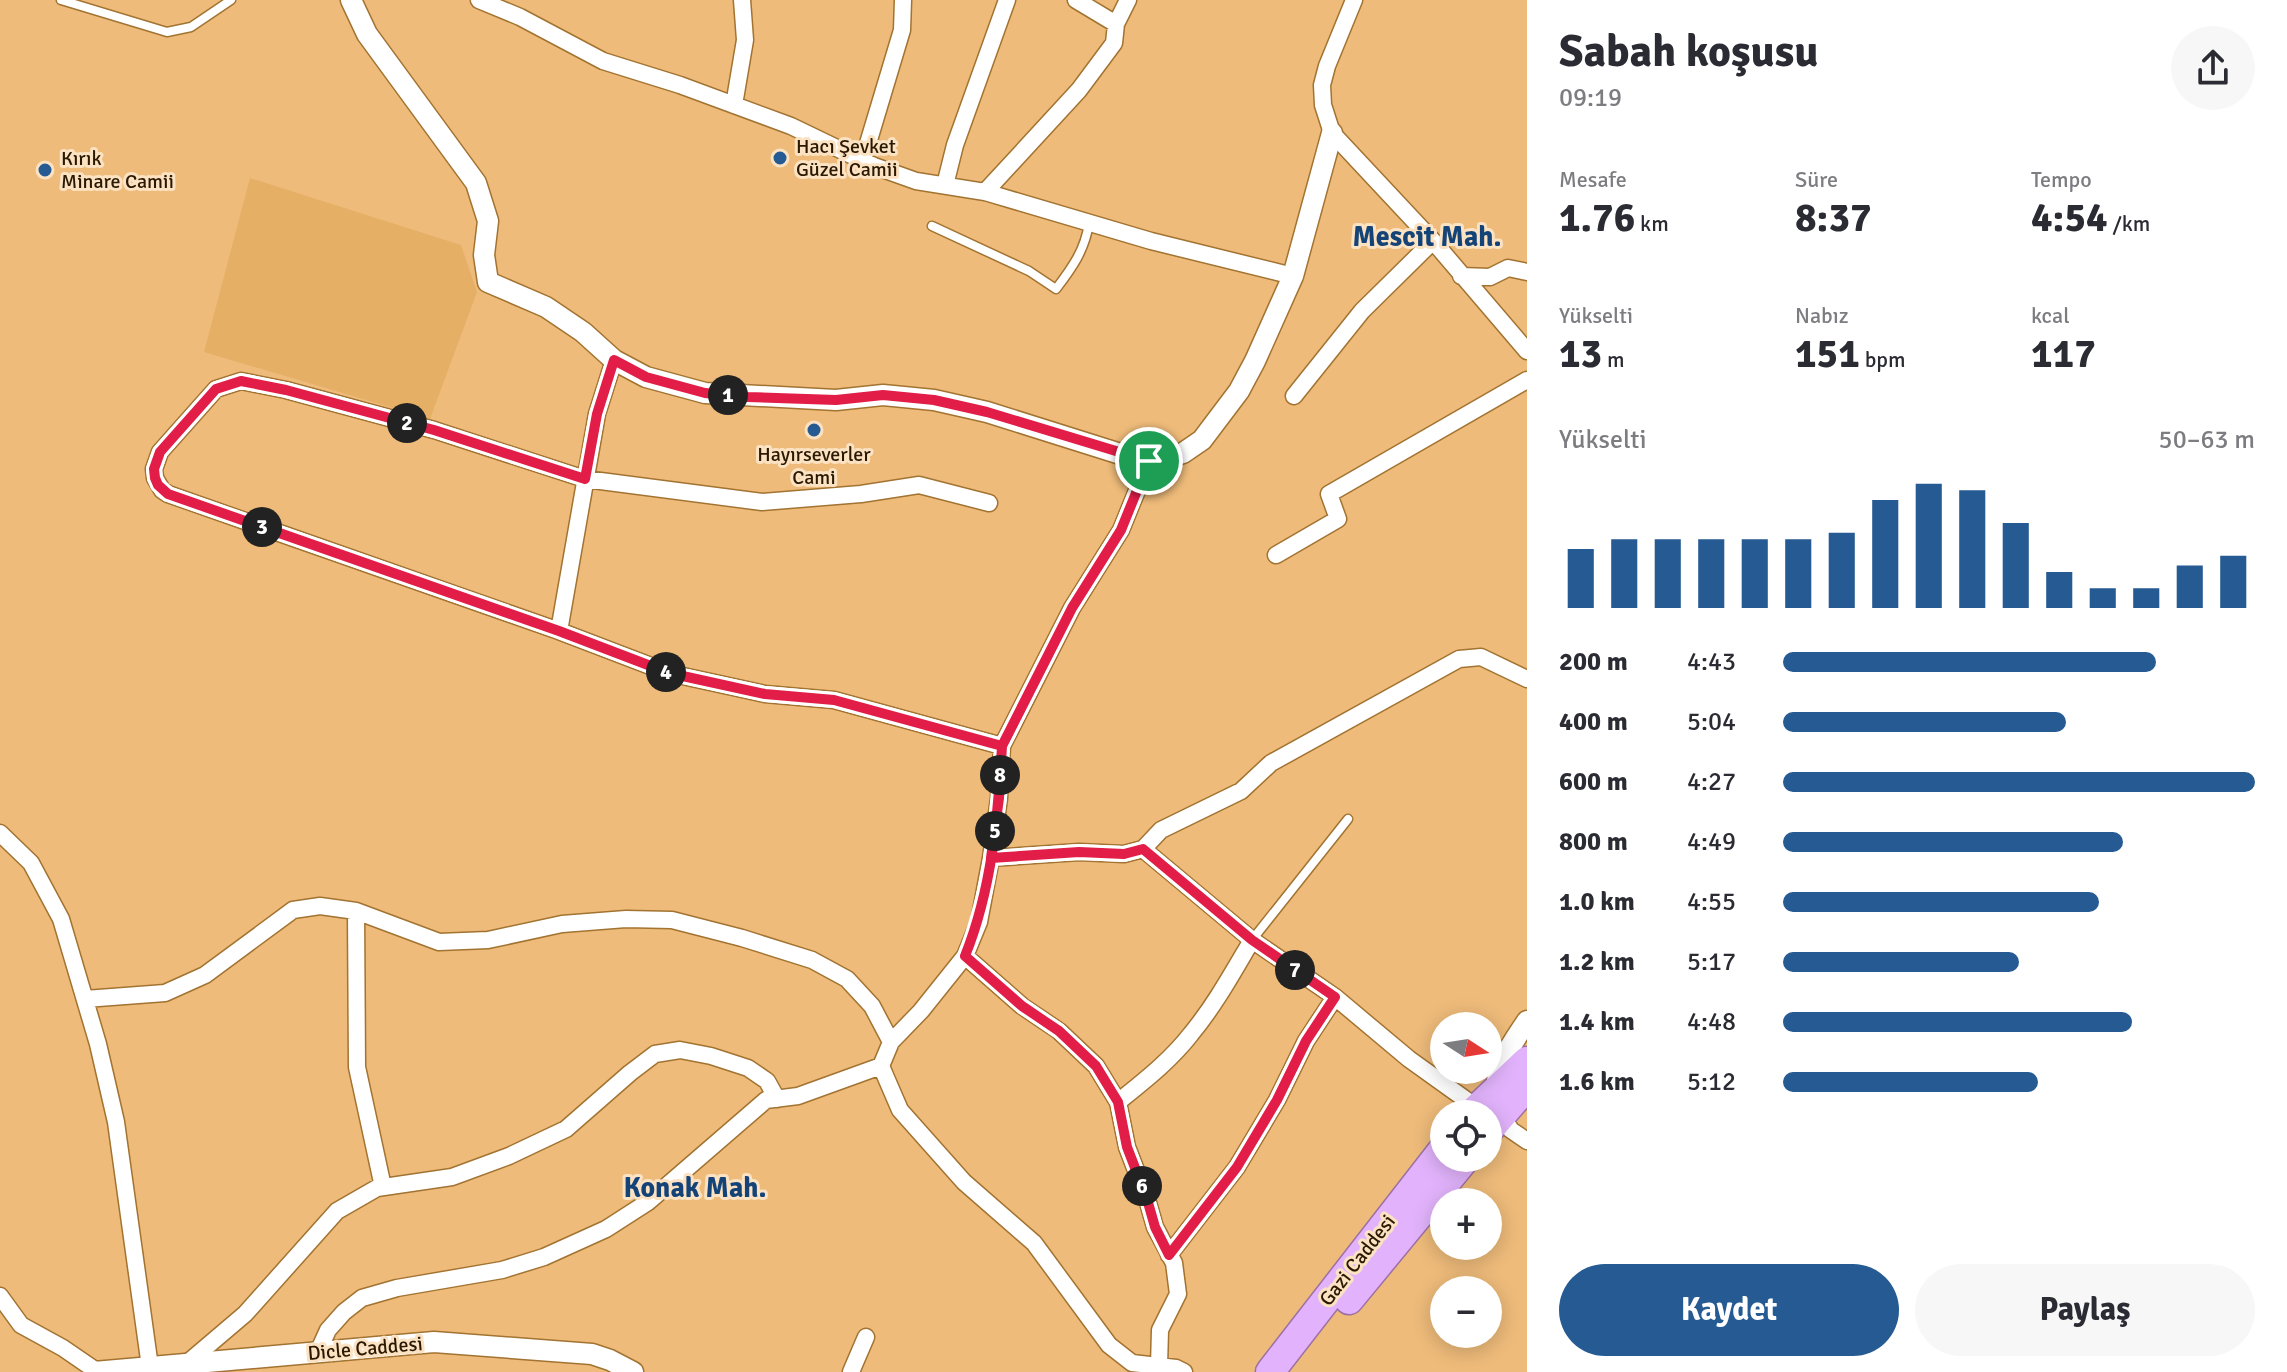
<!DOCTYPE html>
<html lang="tr">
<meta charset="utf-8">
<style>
body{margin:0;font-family:Signika,sans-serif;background:#f7f7f7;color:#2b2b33;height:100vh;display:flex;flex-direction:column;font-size:30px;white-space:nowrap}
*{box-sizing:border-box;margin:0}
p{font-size:26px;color:#7c7c81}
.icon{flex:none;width:44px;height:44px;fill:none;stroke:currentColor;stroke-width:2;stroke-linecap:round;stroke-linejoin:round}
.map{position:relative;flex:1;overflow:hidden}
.side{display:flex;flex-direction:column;background:#fff;width:760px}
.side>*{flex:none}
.needle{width:52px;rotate:102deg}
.controls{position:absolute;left:1430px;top:1012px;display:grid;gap:16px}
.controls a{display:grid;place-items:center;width:72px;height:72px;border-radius:50%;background:#fff;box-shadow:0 4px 20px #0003;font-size:40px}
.pin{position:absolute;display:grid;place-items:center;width:68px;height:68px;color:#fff;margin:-34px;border:4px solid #fff;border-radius:50%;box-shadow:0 2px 8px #0007}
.km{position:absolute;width:40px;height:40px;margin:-20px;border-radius:50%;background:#222;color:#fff;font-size:22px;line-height:40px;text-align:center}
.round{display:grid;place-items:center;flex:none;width:84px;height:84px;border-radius:42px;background:#f7f7f7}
.headline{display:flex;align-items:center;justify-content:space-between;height:136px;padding:0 32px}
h1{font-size:44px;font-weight:800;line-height:60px}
.figures{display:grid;grid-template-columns:repeat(3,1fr);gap:12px;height:136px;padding:8px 32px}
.figures div{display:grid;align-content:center}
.figures b{font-size:40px;font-weight:800}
.figures small{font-size:22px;font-weight:400}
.figures p{font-size:22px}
.chart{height:224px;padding:16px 32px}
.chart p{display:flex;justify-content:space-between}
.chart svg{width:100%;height:144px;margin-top:8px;stroke:#255a92;stroke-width:6}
.primary-button{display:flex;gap:16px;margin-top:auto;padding:16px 32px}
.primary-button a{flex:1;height:92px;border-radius:48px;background:#255a92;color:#fff;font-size:32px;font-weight:800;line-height:92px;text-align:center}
.primary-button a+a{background:#f7f7f7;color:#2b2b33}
ul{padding:0 32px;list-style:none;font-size:26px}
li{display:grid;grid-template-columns:128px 96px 1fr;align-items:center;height:60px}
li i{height:20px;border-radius:10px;background:#255a92}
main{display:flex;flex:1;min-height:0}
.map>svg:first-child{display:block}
.built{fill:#e6af66}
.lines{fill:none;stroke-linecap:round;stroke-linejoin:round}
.service-casing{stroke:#a27331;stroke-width:11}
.minor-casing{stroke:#a27331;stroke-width:19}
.tertiary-casing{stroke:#a27331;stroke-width:23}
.trunk-casing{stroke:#9d70a3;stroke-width:31}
.service{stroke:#fff;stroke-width:8}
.minor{stroke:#fff;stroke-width:16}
.tertiary{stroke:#fff;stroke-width:20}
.trunk{stroke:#e2b3fc;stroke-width:28}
.route-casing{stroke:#fff;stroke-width:16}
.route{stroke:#e11d48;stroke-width:10}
.poi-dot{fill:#255a92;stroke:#fbe2c2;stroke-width:3}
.labels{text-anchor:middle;stroke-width:6;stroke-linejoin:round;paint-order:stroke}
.poi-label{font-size:20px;fill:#2b1800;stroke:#fbe2c2;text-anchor:start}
.street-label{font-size:20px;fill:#2b1800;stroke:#fbe2c2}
.district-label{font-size:28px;font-weight:bold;fill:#144477;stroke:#fbe2c2}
</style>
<main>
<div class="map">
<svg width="1527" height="1372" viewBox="0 0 1527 1372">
<rect width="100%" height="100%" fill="#eebb7a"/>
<path class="built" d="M250,178L461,245L477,292L430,419L204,352Z"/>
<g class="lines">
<defs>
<path id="service" d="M61,0L167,32L191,27L231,0
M932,226L1029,271L1056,289C1072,268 1085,250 1089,223
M1252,940L1348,819"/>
<path id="minor" d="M479,0L520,17L603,61L680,85L791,126L874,166L916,181L985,192L1151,241L1293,276
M1076,0L1116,24
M1354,0L1327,66L1322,85L1323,105L1332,133L1433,241L1527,351
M734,105L745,40L742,0
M863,160L902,30L903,0
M945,185L955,145L1007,0
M985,192L1079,90L1114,43L1116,24L1128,0
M1461,276L1490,277L1508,268L1527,272
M1294,396L1362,311L1433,241
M1149,461L1121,530L1072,608L1002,746L999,798L991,858L979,922L965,956L921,1011L891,1042L881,1066L900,1110L964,1182L1034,1243L1109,1345L1132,1363L1176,1368L1184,1372
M989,503L919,485L861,494L762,502L585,479L434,430L286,390L241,381L216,389L160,452L154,469L155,478L162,490L168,494L559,631L669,673L765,694L834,700L1002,746
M1276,555L1338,519L1329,494L1527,380
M559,631L597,414L614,360
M0,833L31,863L61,919L98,1044L116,1122L150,1367
M1143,849L1252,940L1335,997L1409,1059L1476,1107
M991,858L1079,852L1124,854L1143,849L1161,830L1241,791L1271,763L1459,659L1481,657L1527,679
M356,911L357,1067L383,1187
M965,956L1022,1006L1059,1031L1096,1066L1118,1102L1127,1147L1147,1199L1155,1227L1174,1263L1178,1294L1160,1330L1159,1366
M85,999L165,993L205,975L293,910L320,906L356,911L439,942L488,940L562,924L626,919L672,920L742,938L812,960L847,979L872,1006L891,1042
M1118,1102C1144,1081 1170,1061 1191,1034C1215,1005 1233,972 1252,940
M1501,1115L1511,1130L1527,1141
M1169,1255L1237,1167L1277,1100L1306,1041L1335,997
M0,1296L21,1325L63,1348L98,1372
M318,1352L328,1330L344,1312L362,1298L397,1288L502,1270L544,1257L606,1229L648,1202L766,1100L798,1096L881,1066
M185,1365L245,1314L337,1211L377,1188L452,1177L509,1156L566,1129L630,1073L655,1054L680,1050L711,1056L748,1068L767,1081L777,1099
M851,1372L866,1337"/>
<path id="tertiary" d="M351,0L367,34L476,183L488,221L484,255L488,282L546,307L583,332L614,360L646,377L705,393L836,400L883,395L934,400L987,412L1130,457L1149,461L1164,459L1183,453L1202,440L1239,391L1255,361L1293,276L1332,133
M1496,1092C1496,1064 1512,1044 1527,1021
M94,1372L434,1342L592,1354L610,1360L633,1372"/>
<path id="trunk" d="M1471,1114L1527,1061
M1488,1131L1527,1086
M1349,1300L1466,1158
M1270,1372L1444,1148"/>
</defs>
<use href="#service" class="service-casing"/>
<use href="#minor" class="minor-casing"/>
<use href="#tertiary" class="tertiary-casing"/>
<use href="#trunk" class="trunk-casing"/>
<use href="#service" class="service"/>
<use href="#minor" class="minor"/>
<use href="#tertiary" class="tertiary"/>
<use href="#trunk" class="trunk"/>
</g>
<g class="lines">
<defs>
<path id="route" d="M1149,461L987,412L934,400L883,395L836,400L748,397L705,393L646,377L614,360L597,414L585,479L434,430L286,390L241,381L216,389L160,452L154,469L155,478L158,485L168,494L559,631L669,673L765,694L834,700L1002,746C998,817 992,889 965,956L1022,1006L1059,1031L1096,1066L1118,1102L1127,1147L1147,1199L1155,1227L1169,1255L1237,1167L1277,1100L1306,1041L1335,997L1252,940L1143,849L1124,854L1079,852L991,858L999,798L1002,746L1072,608L1121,530L1149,461"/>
</defs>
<use href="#route" class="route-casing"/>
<use href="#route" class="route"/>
</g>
<g class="poi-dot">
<circle cx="780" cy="158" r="8"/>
<circle cx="45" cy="170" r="8"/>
<circle cx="814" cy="430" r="8"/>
</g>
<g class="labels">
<g class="poi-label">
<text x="796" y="153">Hacı Şevket<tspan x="796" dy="23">Güzel Camii</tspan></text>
<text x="61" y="165">Kırık<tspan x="61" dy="23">Minare Camii</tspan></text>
<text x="814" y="461" text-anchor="middle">Hayırseverler<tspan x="814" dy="23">Cami</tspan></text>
</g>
<g class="street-label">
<text transform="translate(1357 1260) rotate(-52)" y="7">Gazi Caddesi</text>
<text transform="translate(365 1348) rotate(-5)" y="7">Dicle Caddesi</text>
</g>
<g class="district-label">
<text x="1427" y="246">Mescit Mah.</text>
<text x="695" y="1197">Konak Mah.</text>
</g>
</g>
</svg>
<div class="controls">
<a><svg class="needle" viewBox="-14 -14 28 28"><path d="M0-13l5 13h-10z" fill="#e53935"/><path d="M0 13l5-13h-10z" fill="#7c7c81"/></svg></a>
<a><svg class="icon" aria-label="locate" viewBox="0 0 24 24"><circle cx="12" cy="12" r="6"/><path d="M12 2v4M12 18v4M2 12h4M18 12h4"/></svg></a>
<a>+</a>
<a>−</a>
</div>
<div class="pin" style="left:1149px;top:461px;background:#1e9e55"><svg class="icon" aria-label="arrive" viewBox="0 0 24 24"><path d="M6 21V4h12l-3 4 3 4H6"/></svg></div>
<b class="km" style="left:728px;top:395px">1</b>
<b class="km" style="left:407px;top:423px">2</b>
<b class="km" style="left:262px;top:527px">3</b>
<b class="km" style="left:666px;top:672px">4</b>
<b class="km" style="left:995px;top:831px">5</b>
<b class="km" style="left:1142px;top:1186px">6</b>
<b class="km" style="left:1295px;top:970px">7</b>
<b class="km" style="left:1000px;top:775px">8</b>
</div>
<section class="side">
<div class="headline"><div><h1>Sabah koşusu</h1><p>09:19</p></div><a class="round"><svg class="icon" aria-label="share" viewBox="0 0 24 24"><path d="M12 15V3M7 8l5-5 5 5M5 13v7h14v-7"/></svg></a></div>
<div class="figures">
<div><p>Mesafe</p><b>1.76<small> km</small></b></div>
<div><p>Süre</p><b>8:37</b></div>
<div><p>Tempo</p><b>4:54<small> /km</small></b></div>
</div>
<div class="figures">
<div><p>Yükselti</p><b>13<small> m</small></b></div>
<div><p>Nabız</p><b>151<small> bpm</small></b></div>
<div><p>kcal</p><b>117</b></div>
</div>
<div class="chart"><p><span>Yükselti</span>50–63 m</p>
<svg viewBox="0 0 160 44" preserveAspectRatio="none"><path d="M5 44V26M15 44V23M25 44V23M35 44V23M45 44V23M55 44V23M65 44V21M75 44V11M85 44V6M95 44V8M105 44V18M115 44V33M125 44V38M135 44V38M145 44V31M155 44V28"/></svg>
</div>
<ul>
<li><b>200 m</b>4:43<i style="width:79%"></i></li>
<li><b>400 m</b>5:04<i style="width:60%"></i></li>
<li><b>600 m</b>4:27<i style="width:100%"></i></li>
<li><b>800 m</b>4:49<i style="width:72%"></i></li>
<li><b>1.0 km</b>4:55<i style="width:67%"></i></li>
<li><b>1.2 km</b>5:17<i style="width:50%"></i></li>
<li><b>1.4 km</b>4:48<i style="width:74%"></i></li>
<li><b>1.6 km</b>5:12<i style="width:54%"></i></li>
</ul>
<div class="primary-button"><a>Kaydet</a><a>Paylaş</a></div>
</section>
</main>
